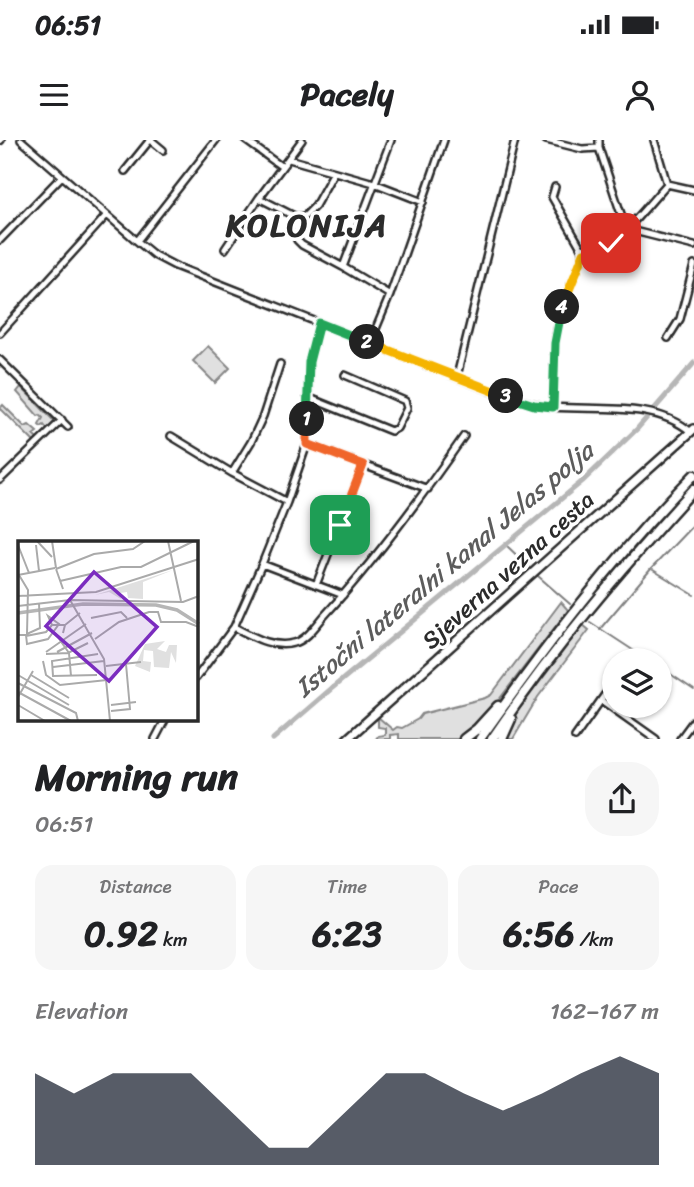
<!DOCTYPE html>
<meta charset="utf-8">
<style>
body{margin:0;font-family:Sriracha,sans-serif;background:#f6f6f6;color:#202124;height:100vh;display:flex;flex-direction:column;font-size:26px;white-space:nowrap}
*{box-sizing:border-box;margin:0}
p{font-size:23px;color:#757577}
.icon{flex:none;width:38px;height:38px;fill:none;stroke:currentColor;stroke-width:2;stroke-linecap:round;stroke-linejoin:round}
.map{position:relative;height:599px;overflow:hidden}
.side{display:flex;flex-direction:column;background:#fff;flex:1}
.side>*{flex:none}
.tools{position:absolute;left:602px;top:508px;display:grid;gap:14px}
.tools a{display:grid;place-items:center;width:70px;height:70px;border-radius:50%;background:#fff;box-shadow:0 2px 5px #0004;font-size:35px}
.pin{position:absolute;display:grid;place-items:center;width:60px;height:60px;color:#fff;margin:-30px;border-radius:14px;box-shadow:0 4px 10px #0006}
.km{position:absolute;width:35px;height:35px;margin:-18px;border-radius:50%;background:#222;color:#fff;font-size:19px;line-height:35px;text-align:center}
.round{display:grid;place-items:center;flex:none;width:74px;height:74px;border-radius:28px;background:#f6f6f6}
.head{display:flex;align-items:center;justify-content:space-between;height:119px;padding:0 35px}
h1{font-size:38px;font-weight:700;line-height:52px}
.metrics{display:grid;grid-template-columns:repeat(3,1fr);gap:10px;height:119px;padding:7px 35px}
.metrics div{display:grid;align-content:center;border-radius:18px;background:#f6f6f6;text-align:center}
.metrics b{font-size:35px;font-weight:700}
.metrics small{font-size:19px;font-weight:400}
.metrics p{font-size:19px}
.chart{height:196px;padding:14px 35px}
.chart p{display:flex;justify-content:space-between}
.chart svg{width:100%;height:126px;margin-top:7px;fill:#111827;opacity:.7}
.status{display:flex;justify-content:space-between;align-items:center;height:49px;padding:0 35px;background:#fff;direction:ltr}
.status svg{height:19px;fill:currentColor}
header{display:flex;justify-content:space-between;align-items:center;height:91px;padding:0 35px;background:#fff;font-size:32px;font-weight:700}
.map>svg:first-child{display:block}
.green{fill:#e0e0e0;stroke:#868686;stroke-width:2}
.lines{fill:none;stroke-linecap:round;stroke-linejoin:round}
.stream{stroke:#7e7e7e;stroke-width:2}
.canal{stroke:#b6b6b6;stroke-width:5}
.minor-casing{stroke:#2b2b2b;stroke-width:10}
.major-casing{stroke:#2b2b2b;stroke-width:12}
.highway-casing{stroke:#2b2b2b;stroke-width:13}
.minor{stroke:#fff;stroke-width:5}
.major{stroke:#fff;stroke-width:7}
.highway{stroke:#fff;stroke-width:8}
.split-1-casing{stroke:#fff;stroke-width:14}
.split-2-casing{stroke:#fff;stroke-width:14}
.split-3-casing{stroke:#fff;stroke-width:14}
.split-4-casing{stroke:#fff;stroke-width:14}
.split-5-casing{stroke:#fff;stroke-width:14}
.split-1{stroke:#f0652b;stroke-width:9}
.split-2{stroke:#22a559;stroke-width:9}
.split-3{stroke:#f5b400;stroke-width:9}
.split-4{stroke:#22a559;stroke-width:9}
.split-5{stroke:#f5b400;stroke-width:9}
.labels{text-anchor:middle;stroke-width:7;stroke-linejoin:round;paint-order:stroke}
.street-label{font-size:24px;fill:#2b2b2b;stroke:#fff}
.water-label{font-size:26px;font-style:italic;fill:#5c5c5c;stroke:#fff}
.district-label{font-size:32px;font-weight:bold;letter-spacing:2px;fill:#2b2b2b;stroke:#fff}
.inset-river{fill:none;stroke:#b6b6b6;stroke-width:3.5}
.inset-road{fill:none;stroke:#aaa;stroke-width:2}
.view{fill:#7b2cbf;fill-opacity:0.15;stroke:#7b2cbf;stroke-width:3.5}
.inset-edge{fill:none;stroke:#2b2b2b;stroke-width:3.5}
</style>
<div class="status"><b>06:51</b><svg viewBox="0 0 49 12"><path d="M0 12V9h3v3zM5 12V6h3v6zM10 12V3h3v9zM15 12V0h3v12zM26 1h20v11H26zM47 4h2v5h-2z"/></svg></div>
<header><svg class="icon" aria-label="menu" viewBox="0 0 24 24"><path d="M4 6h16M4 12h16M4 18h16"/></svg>Pacely<svg class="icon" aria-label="person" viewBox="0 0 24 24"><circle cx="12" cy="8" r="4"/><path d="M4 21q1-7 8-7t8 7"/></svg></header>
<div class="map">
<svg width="694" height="599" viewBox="0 0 694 599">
<rect width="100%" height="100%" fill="#fff"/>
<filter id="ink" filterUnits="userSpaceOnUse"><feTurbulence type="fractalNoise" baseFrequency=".0143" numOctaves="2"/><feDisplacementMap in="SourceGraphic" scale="14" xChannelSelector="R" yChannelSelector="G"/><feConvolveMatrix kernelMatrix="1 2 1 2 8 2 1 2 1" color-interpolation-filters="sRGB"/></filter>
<g filter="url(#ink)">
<path class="green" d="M208,206L230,228L215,243L193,221Z
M21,247L55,282L47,289L44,285L41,287L39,285L43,278L40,275L38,276L17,252Z
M3,265L25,287L29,285L37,292L33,295L37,299L34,302L0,268Z
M561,462L568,470L488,574L462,597L458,599H399V594L390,595V599H376L378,596L385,595V588L378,587V577L393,590L397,587L402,588L418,579L422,574L485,558L491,555Z
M583,485L589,490L538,557L513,599H503L517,572Z"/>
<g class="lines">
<path class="stream" d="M506,405L529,427
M653,430L694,455
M538,436L570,464
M590,482L648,520
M600,489L651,429L694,384
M660,527L694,550"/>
<path class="canal" d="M273,599L331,549L584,340L637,289L694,223"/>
<defs>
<path id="minor" d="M21,0L137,101L154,115L175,126L494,252C513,258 532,265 553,267C596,271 655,261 691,292
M151,0L163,10
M245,0L282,27
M546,0L582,9L599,8
M599,0V8L626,89L694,106
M0,1L1,0
M289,19L374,43L423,62
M125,31L150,0
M667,44L694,50
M259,58L296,77L305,76L315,66L334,32
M296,77L297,100L302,105L343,127L390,155
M0,100L62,36
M137,101L216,0
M225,109L259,58L302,0
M584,113C589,112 595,111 600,109C622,100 650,62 667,44L654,0
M343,127L391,0
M0,193L106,76
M668,198L680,179L694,125
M370,203L390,155L444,0
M0,220L68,287
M457,236L515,0
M307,257L391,291L397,288L407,268L405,261L345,235
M553,267L555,203L561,169L584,113L552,57L555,47
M171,296L232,333L287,362
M307,304L428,349
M232,333L251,302L263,276L280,224
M0,340L62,280
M262,424L343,455
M316,445L363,325
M234,487C252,496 273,509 294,503C307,500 317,484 326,474C376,419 421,358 464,296
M196,538L234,487L262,424L287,362L307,304L309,222L319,183
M601,560L656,599
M575,597L611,546
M155,599L165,580
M680,599L694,580"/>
<path id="major" d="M347,599L694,289"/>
<path id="highway" d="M464,599L477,589L498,566
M480,599C545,507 615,415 694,335
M492,599C552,510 622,428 694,349
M502,599L511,579"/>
</defs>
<use href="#minor" class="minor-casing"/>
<use href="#major" class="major-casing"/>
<use href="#highway" class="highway-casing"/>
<use href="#minor" class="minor"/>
<use href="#major" class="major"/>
<use href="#highway" class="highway"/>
</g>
</g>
<g class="lines" filter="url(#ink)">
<defs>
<path id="split-1" d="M307,279V304L363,325L340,385"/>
<path id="split-2" d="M307,279L309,222L319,183L367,202"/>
<path id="split-3" d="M367,202L506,256"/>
<path id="split-4" d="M506,256L534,265L553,267L555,203L562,167"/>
<path id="split-5" d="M562,167L584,113L599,110L611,103"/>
</defs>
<use href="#split-1" class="split-1-casing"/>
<use href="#split-2" class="split-2-casing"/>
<use href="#split-3" class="split-3-casing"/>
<use href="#split-4" class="split-4-casing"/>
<use href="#split-5" class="split-5-casing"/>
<use href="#split-1" class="split-1"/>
<use href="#split-2" class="split-2"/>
<use href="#split-3" class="split-3"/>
<use href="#split-4" class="split-4"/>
<use href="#split-5" class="split-5"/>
</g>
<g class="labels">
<g class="street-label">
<text transform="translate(508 430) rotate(-42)" y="8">Sjeverna vezna cesta</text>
</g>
<g class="water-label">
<text transform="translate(444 429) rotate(-40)" y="9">Istočni lateralni kanal Jelas polja</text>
</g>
<g class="district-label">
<text x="307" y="96">KOLONIJA</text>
</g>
</g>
<g transform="translate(18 401)">
<rect width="180" height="180" fill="#fff"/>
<path d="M155,29L125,41V58L110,57L109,51L102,52L103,58L91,51L77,54ZM147,100L139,108L148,111L151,104H159L158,122L153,111L151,127L136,126L135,110L126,109L125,120L133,121L132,131L117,125L127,103Z" fill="#e0e0e0"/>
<path class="inset-river" d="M0,72L65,63L138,64L159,69L181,83"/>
<path class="inset-road" d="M19,0L34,16M34,0L38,27M150,0L163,60M0,4L11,32M18,4L21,30M38,28L45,48M38,28L76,13L115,8L127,0M0,34L37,27M1,34L10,49L9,93L22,87L21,62M42,40L103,26H123L176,0M0,55L78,51L181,18M52,59L86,118L92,180M0,65L52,59L165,61L181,55M73,77L103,71L109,77M37,92L51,112L53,135M45,92L47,84L62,72M0,94H8L9,103L30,98L41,83L30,75L34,84M8,95L28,91L34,84H47M77,98L101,81L131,71H140L143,81H168L181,86M28,111L68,83M39,111L74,92M28,113L50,112L70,102M25,120L28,134L42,144L89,139M88,125L123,121M35,126L86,120M0,134L51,164M13,134L51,157M79,134L35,135L34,120L80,113M0,142L58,172L60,180M0,151L53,180M0,156L15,130M0,164L27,180M93,164L118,161M93,170L112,168L108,123"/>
<path class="view" d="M76,31L139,86L91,140L28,85Z"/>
<rect width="180" height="180" class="inset-edge"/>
</g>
</svg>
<div class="tools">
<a><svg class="icon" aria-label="layers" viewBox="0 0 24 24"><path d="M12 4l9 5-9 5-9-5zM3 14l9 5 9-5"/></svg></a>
</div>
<div class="pin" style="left:340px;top:385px;background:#1e9e55"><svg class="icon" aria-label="arrive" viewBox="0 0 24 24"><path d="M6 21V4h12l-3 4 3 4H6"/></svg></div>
<div class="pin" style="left:611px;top:103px;background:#d93025"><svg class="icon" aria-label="check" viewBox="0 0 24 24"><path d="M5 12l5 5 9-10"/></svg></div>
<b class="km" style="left:307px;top:279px">1</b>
<b class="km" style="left:367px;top:202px">2</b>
<b class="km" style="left:506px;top:256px">3</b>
<b class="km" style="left:562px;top:167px">4</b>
</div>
<section class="side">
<div class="head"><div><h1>Morning run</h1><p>06:51</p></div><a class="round"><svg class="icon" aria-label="share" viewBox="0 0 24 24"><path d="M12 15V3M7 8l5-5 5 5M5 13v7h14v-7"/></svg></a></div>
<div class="metrics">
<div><p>Distance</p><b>0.92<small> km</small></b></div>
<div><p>Time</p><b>6:23</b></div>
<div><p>Pace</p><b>6:56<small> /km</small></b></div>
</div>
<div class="chart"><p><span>Elevation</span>162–167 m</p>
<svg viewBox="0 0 160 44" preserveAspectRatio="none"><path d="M0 44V12L10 19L20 12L30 12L40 12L50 25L60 38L70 38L80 25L90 12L100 12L110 19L120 25L130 19L140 12L150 6L160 12V44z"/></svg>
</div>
</section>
